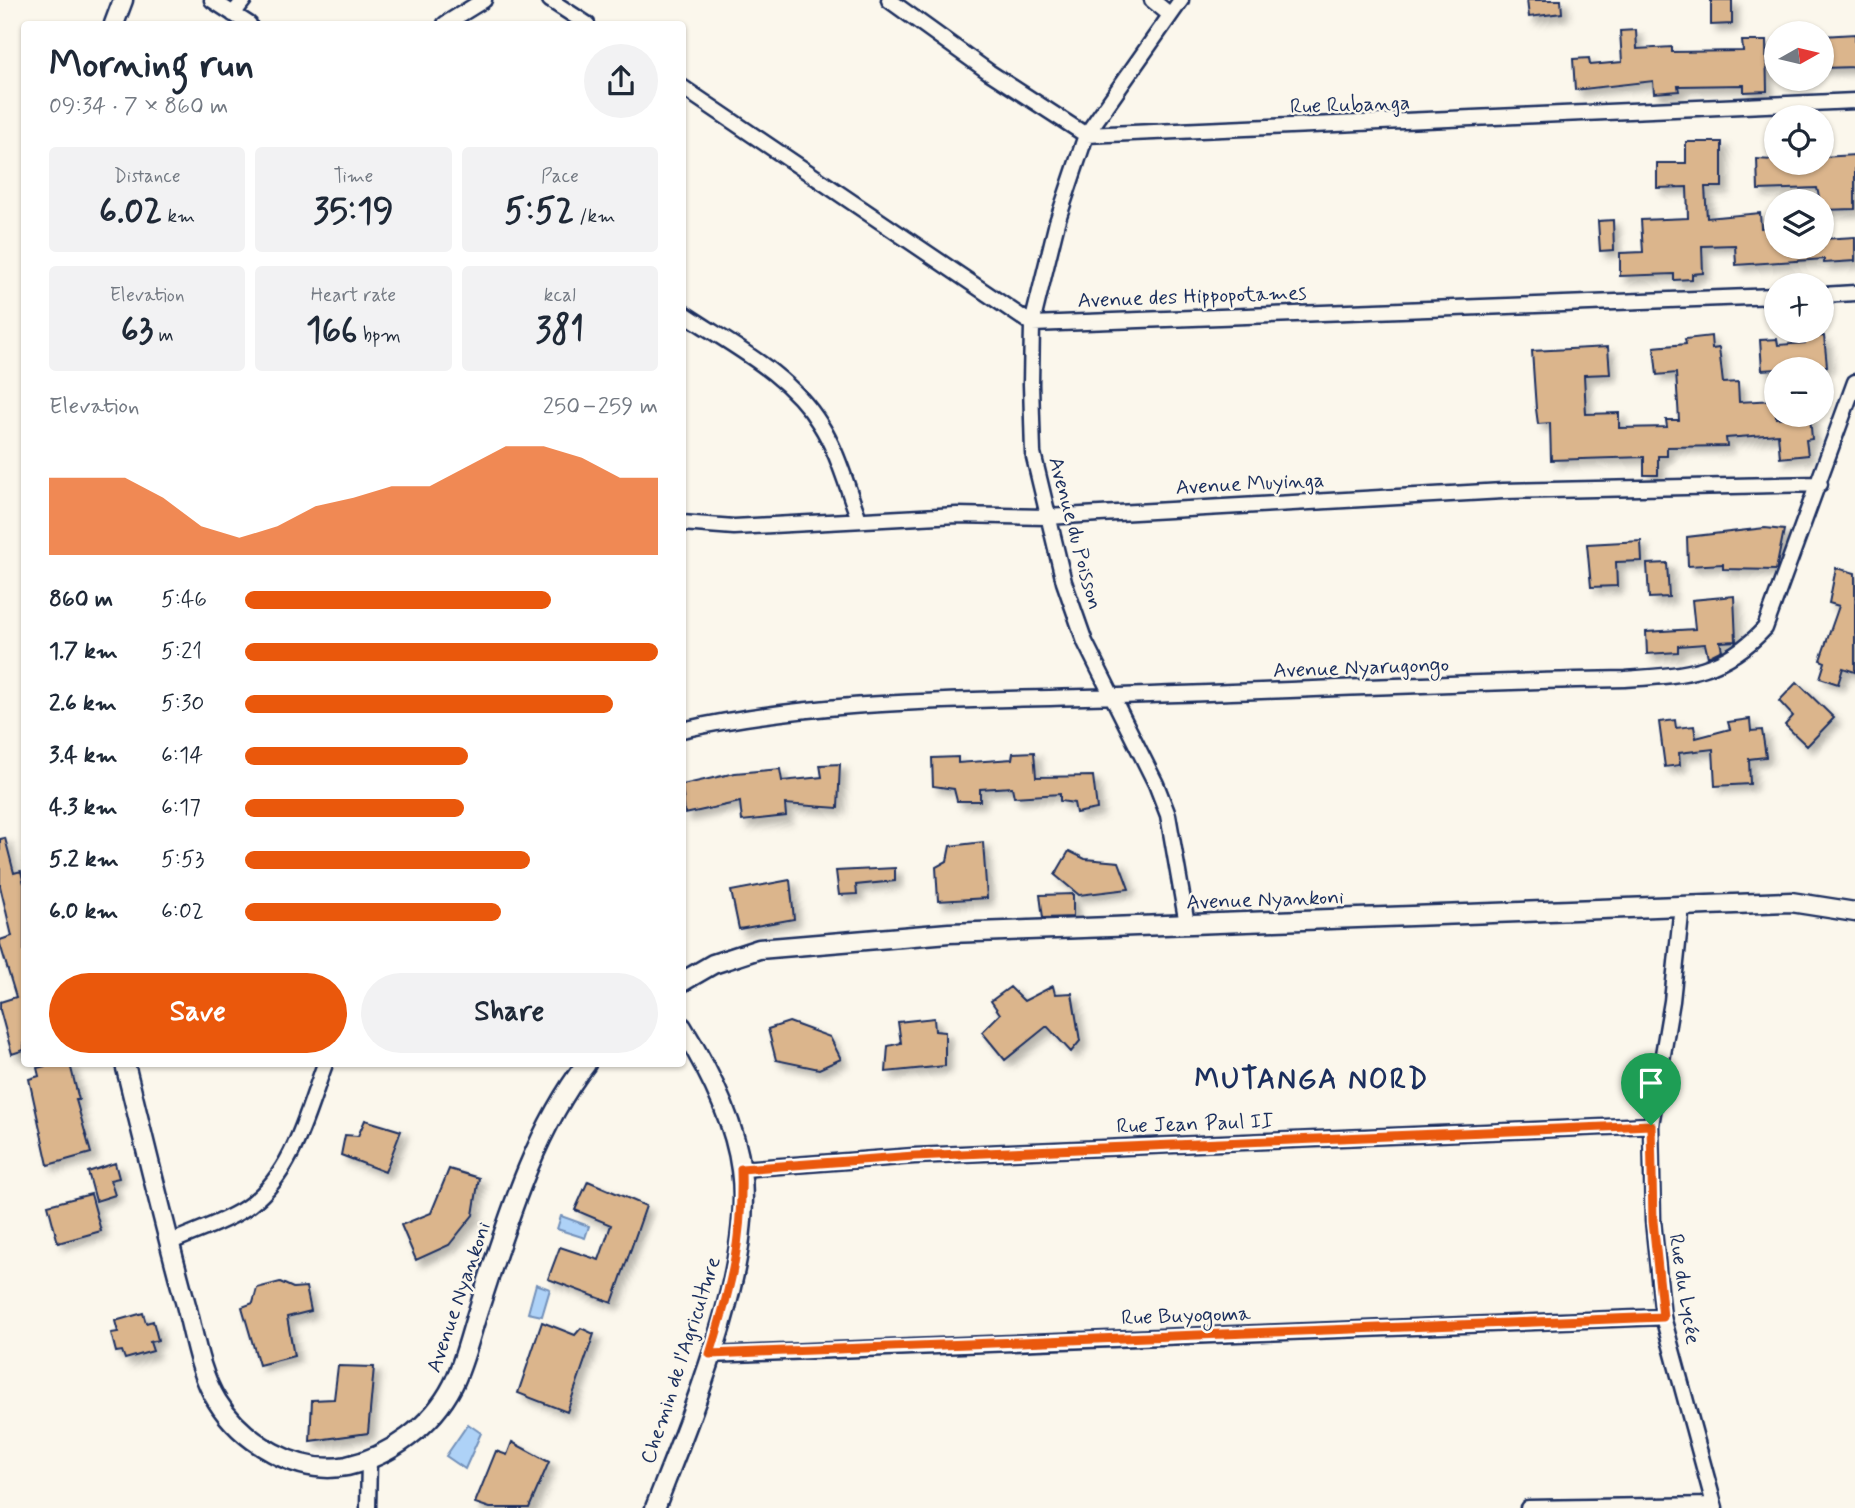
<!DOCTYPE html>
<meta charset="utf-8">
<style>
body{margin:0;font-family:Mynerve,sans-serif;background:#f2f2f3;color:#1f2937;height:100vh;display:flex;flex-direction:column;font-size:26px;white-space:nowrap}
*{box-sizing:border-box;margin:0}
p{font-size:23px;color:#747a83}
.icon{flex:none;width:38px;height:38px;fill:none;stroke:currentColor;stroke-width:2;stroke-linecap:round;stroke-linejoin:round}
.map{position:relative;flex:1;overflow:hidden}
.details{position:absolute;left:21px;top:21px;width:665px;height:1046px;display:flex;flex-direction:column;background:#fff;border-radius:7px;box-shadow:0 2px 5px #0004}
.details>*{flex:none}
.needle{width:46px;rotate:82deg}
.controls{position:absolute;left:1764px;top:21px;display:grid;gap:14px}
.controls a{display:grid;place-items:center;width:70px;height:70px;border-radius:50%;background:#fff;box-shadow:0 2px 5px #0004;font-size:35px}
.pin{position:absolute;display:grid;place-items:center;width:60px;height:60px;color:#fff;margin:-72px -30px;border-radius:50% 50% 50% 0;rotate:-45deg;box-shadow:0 0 7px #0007}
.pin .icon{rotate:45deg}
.round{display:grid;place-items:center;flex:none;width:74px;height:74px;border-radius:37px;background:#f2f2f3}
.summary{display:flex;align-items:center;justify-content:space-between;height:119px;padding:0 28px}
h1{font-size:38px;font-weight:800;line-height:52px}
.metrics{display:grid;grid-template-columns:repeat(3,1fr);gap:10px;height:119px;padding:7px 28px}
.metrics div{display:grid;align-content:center;border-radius:7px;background:#f2f2f3;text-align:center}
.metrics b{font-size:35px;font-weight:800}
.metrics small{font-size:19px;font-weight:400}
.metrics p{font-size:19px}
.chart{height:196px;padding:14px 28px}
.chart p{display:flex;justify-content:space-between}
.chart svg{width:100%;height:126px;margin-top:7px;fill:#ea580c;opacity:.7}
.primary-button{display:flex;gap:14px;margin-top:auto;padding:14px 28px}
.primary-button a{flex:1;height:80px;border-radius:42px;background:#ea580c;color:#fff;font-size:28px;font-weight:800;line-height:80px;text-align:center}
.primary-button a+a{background:#f2f2f3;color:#1f2937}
ul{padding:0 28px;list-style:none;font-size:23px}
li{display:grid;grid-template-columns:112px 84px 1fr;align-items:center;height:52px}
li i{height:18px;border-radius:9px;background:#ea580c}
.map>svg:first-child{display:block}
.water{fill:#aed2f7;stroke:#7391ba;stroke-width:2}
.building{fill:#dbb58c;stroke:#1b2f5e;stroke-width:2;filter:url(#shadow)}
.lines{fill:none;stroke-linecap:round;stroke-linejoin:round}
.minor-casing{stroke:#1b2f5e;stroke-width:19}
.tertiary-casing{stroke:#1b2f5e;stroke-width:23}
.minor{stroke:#fbf7ec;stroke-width:14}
.tertiary{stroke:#fbf7ec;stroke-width:18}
.route-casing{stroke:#fff;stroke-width:14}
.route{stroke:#ea580c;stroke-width:9}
.labels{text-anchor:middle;stroke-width:5;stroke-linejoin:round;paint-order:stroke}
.street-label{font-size:21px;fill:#1b2f5e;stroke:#fbf7ec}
.district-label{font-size:28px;font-weight:bold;letter-spacing:2px;fill:#1b2f5e;stroke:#fbf7ec}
</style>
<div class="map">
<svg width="1855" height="1508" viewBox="0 0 1855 1508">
<defs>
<filter id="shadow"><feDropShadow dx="6" dy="6" stdDeviation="3.5" flood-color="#0004"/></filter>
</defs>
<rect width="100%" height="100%" fill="#fbf7ec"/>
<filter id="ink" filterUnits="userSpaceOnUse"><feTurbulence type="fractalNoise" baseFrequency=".0143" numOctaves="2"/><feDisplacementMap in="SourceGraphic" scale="14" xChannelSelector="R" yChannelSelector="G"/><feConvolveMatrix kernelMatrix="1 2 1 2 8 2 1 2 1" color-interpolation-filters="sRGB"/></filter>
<g filter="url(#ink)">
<path class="water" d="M561,1216L589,1226L585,1238L557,1229Z
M536,1284L550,1289L542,1316L528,1313Z
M468,1424L481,1433L465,1469L446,1456Z"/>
<path class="building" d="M1527,0H1561L1562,13L1529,17Z
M1711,0H1732V24L1711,25Z
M1636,30L1637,49L1672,47V52L1743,51L1742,41H1766L1767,91L1744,92V85L1678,86L1679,91L1654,93L1653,81L1575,90L1573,59L1589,58L1590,65L1622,62L1620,31Z
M1855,34V67L1822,68V36Z
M1686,142H1722V187H1705L1707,218L1760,213L1761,228L1776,227V247H1823L1822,239L1855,237V261L1824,263V259L1736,265L1735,245L1702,246L1703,273L1692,274V279L1674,280V274L1620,276V253L1643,252L1641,220L1688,218L1687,187L1657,188V163H1686Z
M1855,155V209L1822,210L1817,188L1758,190L1757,159L1822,163V157Z
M1613,220L1614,250L1600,251L1598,221Z
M1711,336L1712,349L1719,348L1723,383L1738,382L1739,402L1775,400L1776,418L1810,416L1812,439L1806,440L1808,455L1780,458L1778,434L1726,438L1727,446L1667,447V456H1658V475H1644V457L1551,460L1550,423L1538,424L1536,409L1532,351L1608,347L1610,374L1584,375L1586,414L1619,413V428L1667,427L1666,420H1679L1676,373L1657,375L1654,347L1686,344L1685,339Z
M1824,336L1827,366L1762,370L1760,340L1777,339L1778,345L1805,343V337Z
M1765,528L1784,530L1776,570L1723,569V564L1688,566L1687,537Z
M1641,541L1642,561L1616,562L1617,586L1591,587L1587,544Z
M1667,563L1669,597L1649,598L1647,564Z
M1836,568L1855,573V672L1843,668L1838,684L1820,678L1825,662L1820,660L1839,606L1829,603Z
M1734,596L1736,641L1720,642L1722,650L1708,657L1705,644L1678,646V652L1647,654L1646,632L1695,629L1692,600Z
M1797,682L1834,718L1807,746L1785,725L1793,716L1779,701Z
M1750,719L1751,731L1762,730L1766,757L1749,759L1750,784L1715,786L1713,749L1679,753L1680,765L1665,767L1659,722L1675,720L1676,728L1694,726L1696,738L1730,729L1728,722Z
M1034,752L1036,777L1093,776L1097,809L1076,813L1074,803L1060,801V794L1014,797L1012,787L980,789V801H957L954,789L933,786L932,758L958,757V763L1012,759L1013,753Z
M840,764L838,808L785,804L786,816L742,821L740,802L685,814L682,785L735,773L780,769L782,781L822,777L820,765Z
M5,838L14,873L21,871L24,884V1050L12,1054L0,1010V1002L16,997L0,944V940L12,936L0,886V839Z
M983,842L987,898L938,901L936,867L947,861L950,846Z
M1069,851L1085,859L1119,862L1129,889L1079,895L1055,875Z
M895,868V881L856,885L857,894L839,895L836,871Z
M790,880L794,919L739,929L731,891Z
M1073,894V917L1043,918L1040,895Z
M1053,986L1055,994L1072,993L1080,1041L1071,1052L1047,1026L1005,1060L982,1032L1000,1014L991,1001L1010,987L1024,1001Z
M934,1018L935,1031L945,1032V1066L886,1072L888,1046L901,1043L898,1022Z
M789,1022L830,1037L841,1059L819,1069L776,1060L768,1029Z
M53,1064H70L79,1100H76L91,1153L48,1165L29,1079L39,1076L37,1068Z
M365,1120L401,1131L385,1172L341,1155L345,1135L358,1136Z
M115,1163L119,1178L110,1180L115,1195L96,1201L88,1172Z
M449,1169L479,1178L473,1215L449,1245L416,1260L401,1225L431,1213Z
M588,1181L646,1206L612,1303L548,1279L560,1247L599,1260L611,1225L575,1210Z
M91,1194L101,1231L58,1243L48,1205Z
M280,1282L293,1288L306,1287L311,1311L287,1317L294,1356L259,1365L242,1307L253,1303L257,1288Z
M143,1313L146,1323L153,1321L158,1340L150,1342L153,1351L125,1359L122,1351L116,1352L111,1333L118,1332L115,1321Z
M542,1322L575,1335L581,1328L594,1334L567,1412L518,1393Z
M338,1366L374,1367L368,1433L310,1441L312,1400L334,1399Z
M512,1442L549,1462L529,1508H490L475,1503L496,1451L507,1455Z"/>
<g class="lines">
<defs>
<path id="minor" d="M212,0L249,24
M550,0L587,24
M889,0L989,72L1086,135L1855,101
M1152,0L1169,14
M1181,0L1086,135L1057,222L1032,324L1031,384L1033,453L1064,582L1085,642L1156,784L1168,815L1187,924
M233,14L244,0
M445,24L484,0
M682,87L1032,324L1776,296
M1822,295L1855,293
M682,312C731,345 789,373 820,424C838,452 847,488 859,519
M682,523L734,527L957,515L1047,517L1503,491L1820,484
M682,730C824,698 974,701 1119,696C1287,691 1456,682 1625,679C1683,675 1723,674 1765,628L1855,382
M1682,905L1672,1001L1651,1125L1653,1221L1663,1317L1715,1508
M741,1169L914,1156L1651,1125
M169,1243C193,1232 231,1220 251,1204C294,1171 307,1112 325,1064
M710,1355L1663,1317
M368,1508L369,1461
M1528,1508L1714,1505"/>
<path id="tertiary" d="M114,24L123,0
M682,982L713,964L759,949L949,933L1791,902L1855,912
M125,1064C145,1145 164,1225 186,1305C194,1336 200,1374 217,1401C242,1442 298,1476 347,1466C390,1456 432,1426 453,1385C465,1361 471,1331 480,1305C507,1223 533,1133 586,1064
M655,1508C690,1418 755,1265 741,1170C735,1121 708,1069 682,1027"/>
</defs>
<use href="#minor" class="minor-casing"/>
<use href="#tertiary" class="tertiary-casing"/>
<use href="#minor" class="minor"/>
<use href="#tertiary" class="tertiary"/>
</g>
</g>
<g class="lines" filter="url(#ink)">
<defs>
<path id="route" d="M1651,1125L1653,1221L1663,1317L710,1354C731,1287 743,1240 741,1169L914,1156Z"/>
</defs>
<use href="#route" class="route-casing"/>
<use href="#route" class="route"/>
</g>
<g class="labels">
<g class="street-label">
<text transform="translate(1350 104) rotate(-2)" y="7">Rue Rubanga</text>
<text transform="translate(1192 296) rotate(-2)" y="7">Avenue des Hippopotames</text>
<text transform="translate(1250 483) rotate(-3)" y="7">Avenue Muyinga</text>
<text transform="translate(1076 533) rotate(75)" y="7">Avenue du Poisson</text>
<text transform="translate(1361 667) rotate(-2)" y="7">Avenue Nyarugongo</text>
<text transform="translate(1265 899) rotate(-2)" y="7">Avenue Nyankoni</text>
<text transform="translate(1195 1123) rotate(-2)" y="7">Rue Jean Paul II</text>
<text transform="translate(1685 1289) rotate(81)" y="7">Rue du Lycée</text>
<text transform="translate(458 1297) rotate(-71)" y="7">Avenue Nyankoni</text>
<text transform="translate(1186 1315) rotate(-2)" y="7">Rue Buyogoma</text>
<text transform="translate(680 1360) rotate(-72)" y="7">Chemin de l'Agriculture</text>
</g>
<g class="district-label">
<text x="1312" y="1088">MUTANGA NORD</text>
</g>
</g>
</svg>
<div class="controls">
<a><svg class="needle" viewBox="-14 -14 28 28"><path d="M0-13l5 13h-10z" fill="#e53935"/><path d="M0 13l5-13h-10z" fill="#747a83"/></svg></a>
<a><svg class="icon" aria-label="locate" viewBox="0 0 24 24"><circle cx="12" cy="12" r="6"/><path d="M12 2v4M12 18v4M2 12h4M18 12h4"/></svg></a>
<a><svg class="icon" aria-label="layers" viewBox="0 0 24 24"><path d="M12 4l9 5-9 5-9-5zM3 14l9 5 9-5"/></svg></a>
<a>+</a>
<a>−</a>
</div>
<div class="pin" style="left:1651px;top:1125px;background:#1e9e55"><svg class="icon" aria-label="arrive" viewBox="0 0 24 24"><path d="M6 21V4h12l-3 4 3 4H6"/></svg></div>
<section class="details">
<div class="summary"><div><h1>Morning run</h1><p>09:34 · 7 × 860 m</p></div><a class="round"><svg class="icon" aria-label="share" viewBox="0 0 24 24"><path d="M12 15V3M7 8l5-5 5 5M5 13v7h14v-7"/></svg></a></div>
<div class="metrics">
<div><p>Distance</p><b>6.02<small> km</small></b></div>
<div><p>Time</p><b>35:19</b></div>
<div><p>Pace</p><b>5:52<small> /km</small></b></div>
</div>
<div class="metrics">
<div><p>Elevation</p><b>63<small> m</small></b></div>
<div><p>Heart rate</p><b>166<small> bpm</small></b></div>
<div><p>kcal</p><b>381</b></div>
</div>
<div class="chart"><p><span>Elevation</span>250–259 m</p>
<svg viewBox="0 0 160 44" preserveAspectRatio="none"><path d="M0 44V17L10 17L20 17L30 24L40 34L50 38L60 34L70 27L80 24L90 20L100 20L110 13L120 6L130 6L140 10L150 17L160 17V44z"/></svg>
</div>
<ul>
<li><b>860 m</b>5:46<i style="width:74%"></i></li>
<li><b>1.7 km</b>5:21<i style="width:100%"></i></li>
<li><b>2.6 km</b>5:30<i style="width:89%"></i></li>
<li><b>3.4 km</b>6:14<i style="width:54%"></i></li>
<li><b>4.3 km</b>6:17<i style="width:53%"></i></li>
<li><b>5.2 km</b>5:53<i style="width:69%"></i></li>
<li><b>6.0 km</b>6:02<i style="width:62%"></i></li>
</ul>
<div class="primary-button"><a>Save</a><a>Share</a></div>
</section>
</div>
